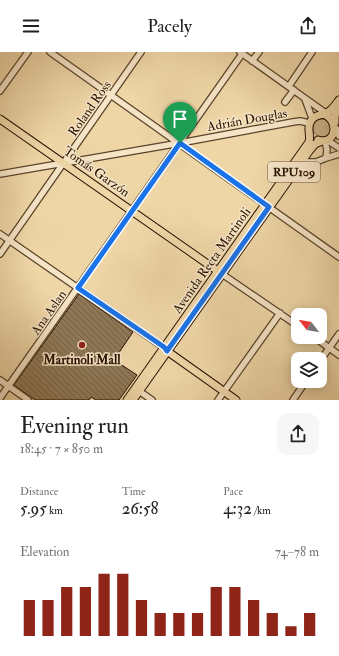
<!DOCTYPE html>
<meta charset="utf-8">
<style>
body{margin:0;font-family:"IM FELL Double Pica",serif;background:#f6f6f6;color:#202124;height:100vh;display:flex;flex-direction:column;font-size:15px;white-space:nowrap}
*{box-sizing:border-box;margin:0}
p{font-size:13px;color:#757577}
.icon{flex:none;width:22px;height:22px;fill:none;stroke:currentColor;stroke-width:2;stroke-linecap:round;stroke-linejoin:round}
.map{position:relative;height:348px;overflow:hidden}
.side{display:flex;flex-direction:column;background:#fff;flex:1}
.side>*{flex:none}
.needle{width:26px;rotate:301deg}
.tools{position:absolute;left:291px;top:256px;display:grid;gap:8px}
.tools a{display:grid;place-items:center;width:36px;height:36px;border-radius:8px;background:#fff;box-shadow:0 2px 10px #0003;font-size:20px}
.pin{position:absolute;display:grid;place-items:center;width:34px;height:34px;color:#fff;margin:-41px -17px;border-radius:50% 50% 50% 0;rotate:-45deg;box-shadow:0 0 4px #0007}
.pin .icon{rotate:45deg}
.round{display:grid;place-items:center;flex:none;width:42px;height:42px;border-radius:12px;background:#f6f6f6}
.headline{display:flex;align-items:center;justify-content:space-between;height:68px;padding:0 20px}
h1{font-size:22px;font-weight:600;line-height:30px}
.metrics{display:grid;grid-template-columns:repeat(3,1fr);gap:6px;height:68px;padding:4px 20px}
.metrics div{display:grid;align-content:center}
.metrics b{font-size:17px;font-weight:600}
.metrics small{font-size:11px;font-weight:400}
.metrics p{font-size:11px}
.chart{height:112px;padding:8px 20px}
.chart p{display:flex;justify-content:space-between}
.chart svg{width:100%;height:72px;margin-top:4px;stroke:#8f2418;stroke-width:6}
header{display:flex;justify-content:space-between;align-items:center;height:52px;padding:0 20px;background:#fff;font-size:18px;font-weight:600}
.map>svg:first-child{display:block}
.grass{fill:url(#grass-tufts);stroke:#7a6446}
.building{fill:url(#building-back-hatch);stroke:#281201}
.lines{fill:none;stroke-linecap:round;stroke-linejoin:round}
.minor-casing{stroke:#5a432a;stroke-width:8}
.major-casing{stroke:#281201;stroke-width:9}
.minor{stroke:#f5e4c6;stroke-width:5.5}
.major{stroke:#efd6a7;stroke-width:7}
.route-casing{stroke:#fff;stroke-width:8}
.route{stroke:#1a73e8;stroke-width:5}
.poi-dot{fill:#8f2418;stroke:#f5e4c6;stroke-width:1.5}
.labels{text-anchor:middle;stroke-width:3;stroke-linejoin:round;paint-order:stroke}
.shield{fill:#f5e4c6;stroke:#66513c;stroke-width:1}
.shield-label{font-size:12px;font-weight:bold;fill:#281201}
.street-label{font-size:13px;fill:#281201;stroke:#f5e4c6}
.poi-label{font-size:13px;font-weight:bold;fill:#281201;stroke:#f5e4c6}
</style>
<header><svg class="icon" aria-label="menu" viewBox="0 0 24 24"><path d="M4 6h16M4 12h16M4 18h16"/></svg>Pacely<svg class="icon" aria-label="share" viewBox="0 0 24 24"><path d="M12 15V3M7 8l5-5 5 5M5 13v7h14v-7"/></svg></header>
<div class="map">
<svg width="339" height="348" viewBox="0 0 339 348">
<defs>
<pattern id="grass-tufts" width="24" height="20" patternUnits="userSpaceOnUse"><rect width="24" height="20" fill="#cdb58b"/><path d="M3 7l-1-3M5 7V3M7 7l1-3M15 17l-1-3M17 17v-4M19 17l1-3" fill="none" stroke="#b09b76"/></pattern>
<pattern id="building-back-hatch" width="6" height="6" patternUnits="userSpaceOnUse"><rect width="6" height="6" fill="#8f7857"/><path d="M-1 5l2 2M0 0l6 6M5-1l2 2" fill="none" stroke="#756146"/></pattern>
</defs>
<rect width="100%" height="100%" fill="#efd6a7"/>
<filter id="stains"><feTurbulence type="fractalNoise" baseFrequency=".005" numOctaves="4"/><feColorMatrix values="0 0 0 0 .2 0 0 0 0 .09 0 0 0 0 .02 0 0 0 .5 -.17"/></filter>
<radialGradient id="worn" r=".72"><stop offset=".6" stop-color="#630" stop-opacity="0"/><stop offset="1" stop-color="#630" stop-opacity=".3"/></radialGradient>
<path class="grass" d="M313 76a9 9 0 1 1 18 0a9 9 0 1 1-18 0Z"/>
<path class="building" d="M79,242L133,280L114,308L137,323L119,348H96L91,345L89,348H35L14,333Z"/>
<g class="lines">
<defs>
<path id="minor" d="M50,0L339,205
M240,0L327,62
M252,9L259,0
M289,34L312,0
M0,39L28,0
M305,47L312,66
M285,50L294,38
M336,76L339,84
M327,88L339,96
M326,106L339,102
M301,110H316L326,106L327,98L325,89
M0,122L180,91L293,70L300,69L309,71
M0,182L166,297
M0,202L141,0
M222,222L298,274
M314,285L339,303
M320,309L339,282
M0,328L28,348
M139,339L152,348
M0,346L242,2
M218,348L280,261
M293,348L306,329"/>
<path id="major" d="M0,67L222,222
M335,70V63L339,56
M318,88C338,94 339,65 322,62
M167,299L236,348
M127,348L309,90C311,83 307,77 310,71C313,62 321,64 328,60C333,57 336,52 339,48
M133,348L310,98L315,92L322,89"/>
</defs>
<use href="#minor" class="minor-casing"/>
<use href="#major" class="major-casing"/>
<use href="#minor" class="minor"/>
<use href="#major" class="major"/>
</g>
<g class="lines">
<defs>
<path id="route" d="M180,91L269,155L167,299L164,295L78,236Z"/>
</defs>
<use href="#route" class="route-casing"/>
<use href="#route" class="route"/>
</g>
<circle class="poi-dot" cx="82" cy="293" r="4"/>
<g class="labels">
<rect class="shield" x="268" y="110" width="52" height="20" rx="3"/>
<g class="shield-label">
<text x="294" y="124">RPU109</text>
</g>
<g class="street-label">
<text transform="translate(89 56) rotate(-55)" y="5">Roland Ross</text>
<text transform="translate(247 67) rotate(-10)" y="5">Adrián Douglas</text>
<text transform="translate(97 119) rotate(35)" y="5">Tomás Garzón</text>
<text transform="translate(211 208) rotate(-55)" y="5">Avenida Recta Martinoli</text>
<text transform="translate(48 260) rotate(-55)" y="5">Ana Aslan</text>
</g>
<g class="poi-label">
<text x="82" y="312">Martinoli Mall</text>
</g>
</g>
<rect width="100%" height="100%" filter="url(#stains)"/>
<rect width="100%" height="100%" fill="url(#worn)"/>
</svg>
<div class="tools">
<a><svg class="needle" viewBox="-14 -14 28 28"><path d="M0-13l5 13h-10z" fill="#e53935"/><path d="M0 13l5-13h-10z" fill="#757577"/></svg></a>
<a><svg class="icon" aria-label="layers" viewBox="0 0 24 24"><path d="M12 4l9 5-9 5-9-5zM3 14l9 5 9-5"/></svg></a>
</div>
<div class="pin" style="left:180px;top:91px;background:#1e9e55"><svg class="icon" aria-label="arrive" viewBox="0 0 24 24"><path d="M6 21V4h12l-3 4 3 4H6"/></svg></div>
</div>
<section class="side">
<div class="headline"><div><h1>Evening run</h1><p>18:45 · 7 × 850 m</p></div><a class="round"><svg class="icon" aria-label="share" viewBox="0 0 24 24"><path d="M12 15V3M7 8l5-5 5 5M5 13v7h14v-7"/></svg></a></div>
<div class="metrics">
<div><p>Distance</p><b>5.95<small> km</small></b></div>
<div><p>Time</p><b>26:58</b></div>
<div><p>Pace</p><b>4:32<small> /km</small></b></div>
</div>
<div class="chart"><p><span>Elevation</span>74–78 m</p>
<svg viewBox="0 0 160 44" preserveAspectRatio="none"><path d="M5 44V22M15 44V22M25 44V14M35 44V14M45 44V6M55 44V6M65 44V22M75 44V30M85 44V30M95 44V30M105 44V14M115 44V14M125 44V22M135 44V30M145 44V38M155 44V30"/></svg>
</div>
</section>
